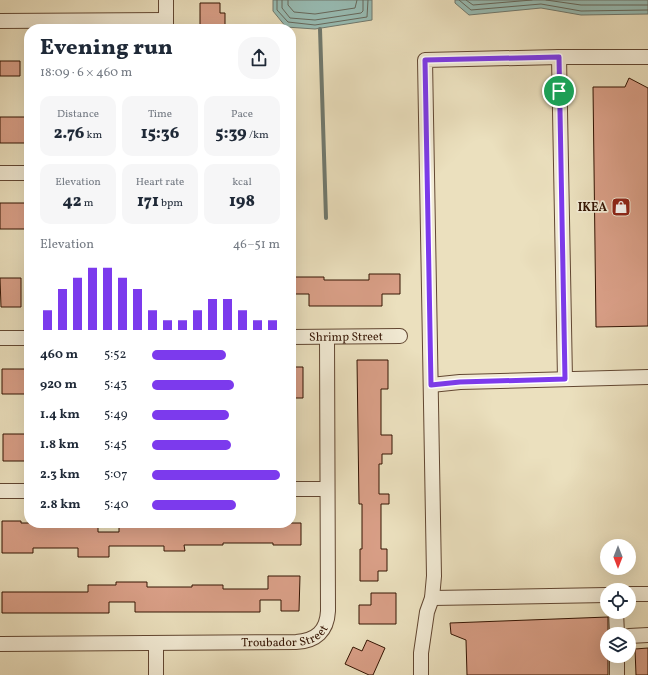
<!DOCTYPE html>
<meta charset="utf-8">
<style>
body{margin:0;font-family:Vollkorn,serif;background:#f6f6f7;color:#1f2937;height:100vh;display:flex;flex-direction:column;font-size:15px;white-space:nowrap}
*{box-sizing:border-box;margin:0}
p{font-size:13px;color:#747a83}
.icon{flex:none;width:22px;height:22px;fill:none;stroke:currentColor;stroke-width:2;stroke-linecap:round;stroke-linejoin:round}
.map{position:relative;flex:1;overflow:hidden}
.panel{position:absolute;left:24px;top:24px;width:272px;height:504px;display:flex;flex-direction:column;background:#fff;border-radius:16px;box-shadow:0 4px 16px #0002}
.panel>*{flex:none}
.needle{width:26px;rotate:180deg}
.tools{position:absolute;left:600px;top:539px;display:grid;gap:8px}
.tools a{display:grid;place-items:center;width:36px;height:36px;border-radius:50%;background:#fff;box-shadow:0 4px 16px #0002;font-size:20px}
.pin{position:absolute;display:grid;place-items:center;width:34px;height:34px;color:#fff;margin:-17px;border:2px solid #fff;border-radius:50%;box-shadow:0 1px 4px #0007}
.round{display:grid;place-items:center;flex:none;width:42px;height:42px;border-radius:16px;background:#f6f6f7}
.overview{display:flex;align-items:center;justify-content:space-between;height:68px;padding:0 16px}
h1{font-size:22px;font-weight:800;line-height:30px}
.stats{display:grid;grid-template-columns:repeat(3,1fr);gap:6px;height:68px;padding:4px 16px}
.stats div{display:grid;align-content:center;border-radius:10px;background:#f6f6f7;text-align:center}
.stats b{font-size:17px;font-weight:800}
.stats small{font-size:11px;font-weight:400}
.stats p{font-size:11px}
.chart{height:112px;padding:8px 16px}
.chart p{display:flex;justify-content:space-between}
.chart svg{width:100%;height:72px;margin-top:4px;stroke:#7c3aed;stroke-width:6}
ul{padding:0 16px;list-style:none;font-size:13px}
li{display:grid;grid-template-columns:64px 48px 1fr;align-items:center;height:30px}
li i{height:10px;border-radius:5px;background:#7c3aed}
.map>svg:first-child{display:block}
.water{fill:#98bdb5;stroke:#70796e}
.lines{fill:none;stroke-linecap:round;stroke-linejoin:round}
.shore{stroke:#66685c;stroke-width:1}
.stream{stroke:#70796e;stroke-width:4}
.building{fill:#d99f87;stroke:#341403}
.minor-casing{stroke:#624732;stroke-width:16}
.minor{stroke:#f2ebd5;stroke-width:14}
.route-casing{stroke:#fff;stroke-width:8}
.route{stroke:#7c3aed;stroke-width:5}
.labels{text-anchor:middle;stroke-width:3.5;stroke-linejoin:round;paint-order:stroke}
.poi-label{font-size:12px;font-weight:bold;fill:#341403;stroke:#f2ebd5;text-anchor:end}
.street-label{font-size:12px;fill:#341403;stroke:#f2ebd5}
</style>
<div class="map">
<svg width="648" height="675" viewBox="0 0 648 675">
<rect width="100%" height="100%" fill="#ebe0be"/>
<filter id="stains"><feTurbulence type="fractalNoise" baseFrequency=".005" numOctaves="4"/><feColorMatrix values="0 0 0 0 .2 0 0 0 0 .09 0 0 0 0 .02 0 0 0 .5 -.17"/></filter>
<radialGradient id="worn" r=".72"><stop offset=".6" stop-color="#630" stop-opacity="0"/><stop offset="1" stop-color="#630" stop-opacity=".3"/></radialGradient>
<path class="water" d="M273,0H372V20L315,29L286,27L273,11Z
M455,0H648V14L581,15L541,8L469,15L455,3Z"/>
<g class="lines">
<path class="shore" d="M277,0V10L288,22L315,25L367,17L368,0
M282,0V8L290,18L315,20L361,13L363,11V0
M288,0V5L294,12L315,14L355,8L357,0
M459,0L471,10L541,4L581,11L648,10
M466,0L473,5L532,0
M546,0L581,5H648"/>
<path class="stream" d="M320,29L326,218"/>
</g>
<path class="building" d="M200,3H220V13H225V29H200Z
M0,61H20V76H0Z
M629,78L648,88V326L596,327L593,87H625Z
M0,117H27V143H0Z
M0,203H28V229H0Z
M369,274H400V294H382V306H309V294H294V277H324V280H369Z
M0,278H21V307H1Z
M357,360H388V389H381V435H392V454H382V464H379V494H389V504H381V549H387V571H378V581H360V549H362V504H359Z
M291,367H303V398H291Z
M2,369H29V394H2Z
M3,434H29V461H3Z
M2,521H21V523H98V532H119V523H301V545H273V543H223V545H184L185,551H164V546H109V557H78V548H33V553H2Z
M268,576H300L299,611H281V600H260V612H135V602H109V613H2V592H88V585H116V582H147V587H192V585H223V589H268Z
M371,593H396V624H359V605H371Z
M608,617V634H607V656H608V675H467L466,640L451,634L450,623Z
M367,640L385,648L373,675H369L345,664L353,647L362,651Z
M648,648V675H636L635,649Z"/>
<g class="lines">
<defs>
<g id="minor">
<path d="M166,0V29"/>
<path d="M0,21L166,20"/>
<path d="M559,57L565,379"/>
<path d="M0,173H29"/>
<path id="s1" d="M291,337L400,336"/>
<path d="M0,338H29"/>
<path d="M431,385L460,382L648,377"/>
<path d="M291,489H327"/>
<path d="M0,491H29"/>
<path d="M629,594H648"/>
<path d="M432,598L607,595"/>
<path d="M616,612L617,634"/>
<path d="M629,636L648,635"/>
<path d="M156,643V675"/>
<path id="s2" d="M0,644L296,642C316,641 327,631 328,611L327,337"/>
<path d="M617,656V675"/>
<path d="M421,675V653L427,612L432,598L434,576L425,60L559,57H648"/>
</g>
</defs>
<use href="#minor" class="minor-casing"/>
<use href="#minor" class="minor"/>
</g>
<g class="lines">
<defs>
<path id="route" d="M559,57L565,379L460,382L431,385L425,60Z"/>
</defs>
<use href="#route" class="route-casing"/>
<use href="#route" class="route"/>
</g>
<defs>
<symbol id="shop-square" viewBox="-11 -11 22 22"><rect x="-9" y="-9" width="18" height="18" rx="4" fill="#8f2418" stroke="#f2ebd5"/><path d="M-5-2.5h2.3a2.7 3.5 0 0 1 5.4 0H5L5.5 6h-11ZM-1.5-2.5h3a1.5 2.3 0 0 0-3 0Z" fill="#fff"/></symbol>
</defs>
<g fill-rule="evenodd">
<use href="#shop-square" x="610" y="196" width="22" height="22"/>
</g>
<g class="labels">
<g class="poi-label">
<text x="607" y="211">IKEA</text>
</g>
<g class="street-label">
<text dy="4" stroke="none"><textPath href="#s1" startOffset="55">Shrimp Street</textPath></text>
<text dy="4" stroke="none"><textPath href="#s2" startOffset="286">Troubador Street</textPath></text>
</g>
</g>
<rect width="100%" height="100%" filter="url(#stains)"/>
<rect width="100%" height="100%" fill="url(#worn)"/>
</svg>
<div class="tools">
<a><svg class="needle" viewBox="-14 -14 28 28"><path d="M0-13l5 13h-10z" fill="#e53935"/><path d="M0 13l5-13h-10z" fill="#747a83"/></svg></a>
<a><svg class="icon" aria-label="locate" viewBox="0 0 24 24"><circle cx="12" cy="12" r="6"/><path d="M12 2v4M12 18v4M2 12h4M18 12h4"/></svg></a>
<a><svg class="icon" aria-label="layers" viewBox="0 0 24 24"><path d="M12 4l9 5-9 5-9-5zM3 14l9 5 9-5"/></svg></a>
</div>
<div class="pin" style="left:559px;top:91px;background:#1e9e55"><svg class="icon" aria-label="arrive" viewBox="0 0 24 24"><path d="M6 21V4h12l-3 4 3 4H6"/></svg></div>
<section class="panel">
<div class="overview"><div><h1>Evening run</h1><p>18:09 · 6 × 460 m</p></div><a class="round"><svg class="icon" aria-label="share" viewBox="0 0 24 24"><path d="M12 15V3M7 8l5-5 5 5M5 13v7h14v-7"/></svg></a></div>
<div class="stats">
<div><p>Distance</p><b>2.76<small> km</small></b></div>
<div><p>Time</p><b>15:36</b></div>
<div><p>Pace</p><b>5:39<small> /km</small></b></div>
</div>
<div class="stats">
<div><p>Elevation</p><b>42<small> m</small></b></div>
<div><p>Heart rate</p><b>171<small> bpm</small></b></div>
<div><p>kcal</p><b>198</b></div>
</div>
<div class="chart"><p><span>Elevation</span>46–51 m</p>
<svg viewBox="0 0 160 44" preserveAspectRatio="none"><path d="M5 44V32M15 44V19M25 44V12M35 44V6M45 44V6M55 44V12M65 44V19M75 44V32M85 44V38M95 44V38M105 44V32M115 44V25M125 44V25M135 44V32M145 44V38M155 44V38"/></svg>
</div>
<ul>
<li><b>460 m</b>5:52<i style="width:58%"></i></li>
<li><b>920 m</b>5:43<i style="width:64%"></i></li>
<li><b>1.4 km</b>5:49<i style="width:60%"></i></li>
<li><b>1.8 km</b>5:45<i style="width:62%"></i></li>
<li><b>2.3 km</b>5:07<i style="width:100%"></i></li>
<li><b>2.8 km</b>5:40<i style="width:66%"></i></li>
</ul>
</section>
</div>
